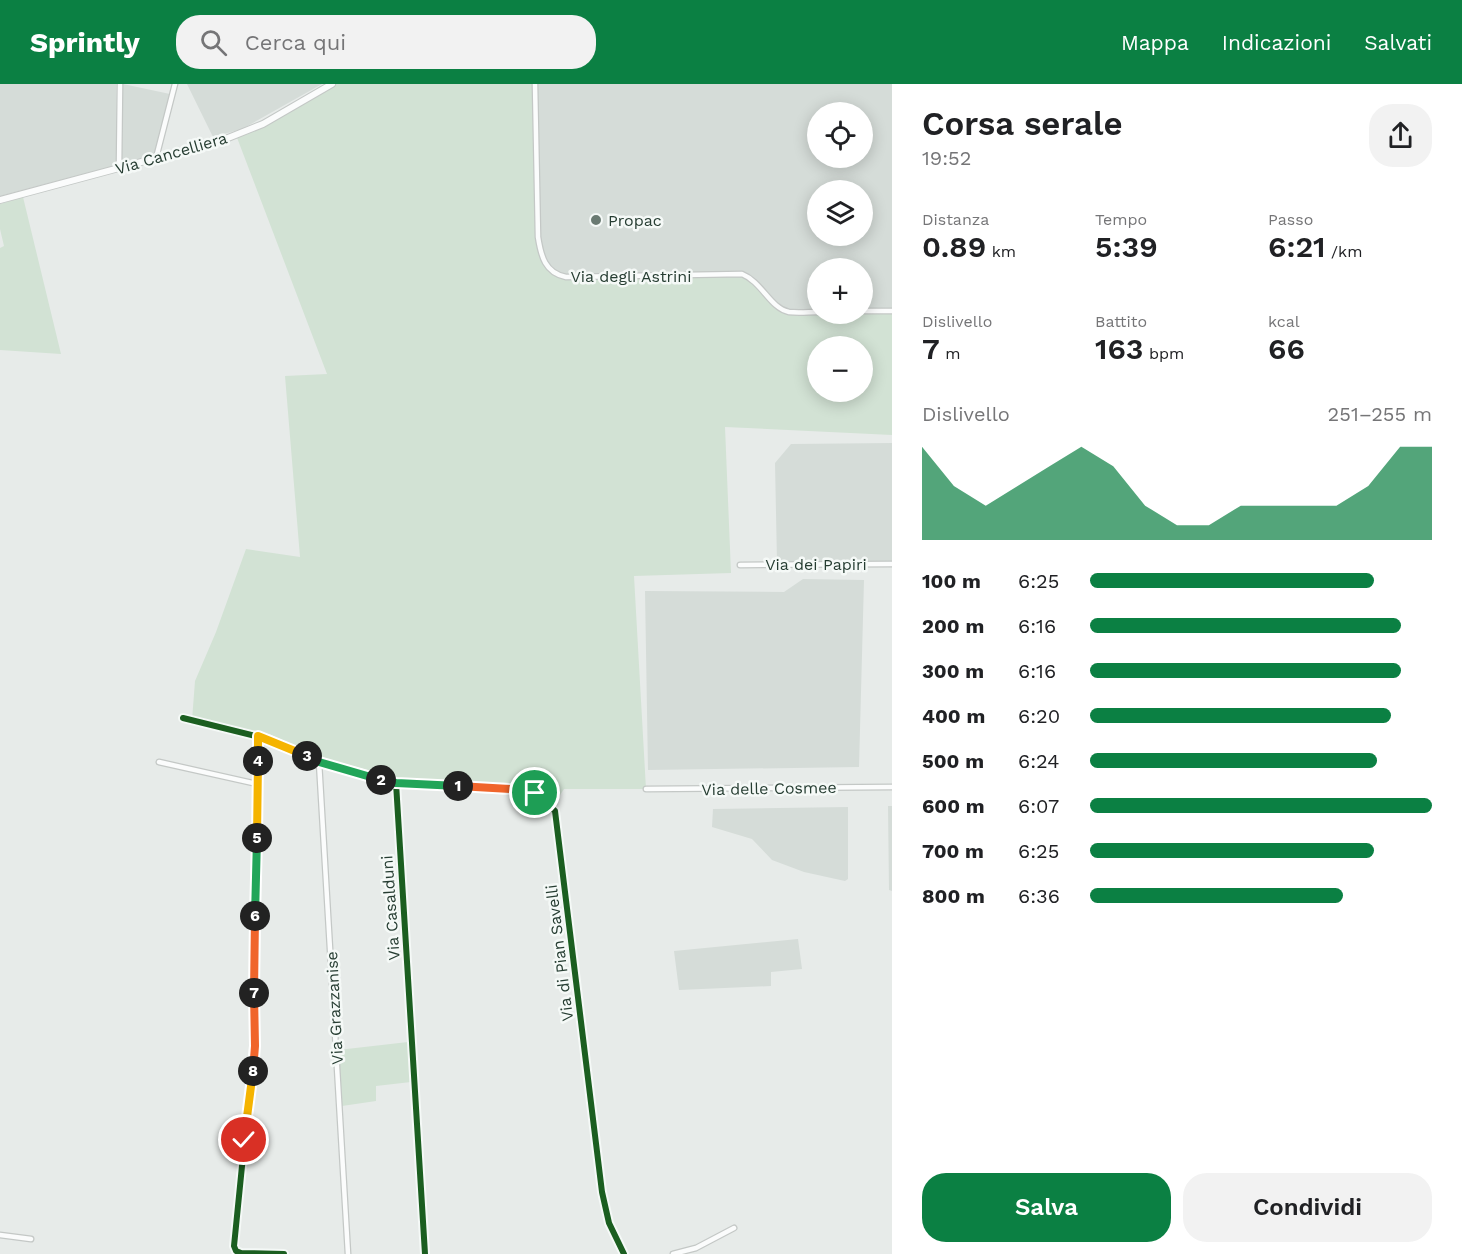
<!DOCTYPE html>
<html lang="it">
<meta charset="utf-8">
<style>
body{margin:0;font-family:"Work Sans",sans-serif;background:#f2f2f2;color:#202124;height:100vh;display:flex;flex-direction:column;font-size:22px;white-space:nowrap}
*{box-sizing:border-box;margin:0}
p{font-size:20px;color:#757577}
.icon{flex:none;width:33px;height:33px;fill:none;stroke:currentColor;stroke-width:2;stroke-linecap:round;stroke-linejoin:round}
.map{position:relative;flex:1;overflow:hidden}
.drawer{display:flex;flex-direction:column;background:#fff;width:570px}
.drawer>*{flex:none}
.tools{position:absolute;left:807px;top:18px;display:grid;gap:12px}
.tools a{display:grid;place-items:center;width:66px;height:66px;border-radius:50%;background:#fff;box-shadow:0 3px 15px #0003;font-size:30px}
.pin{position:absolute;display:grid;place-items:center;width:51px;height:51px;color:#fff;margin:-26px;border:3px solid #fff;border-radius:50%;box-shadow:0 2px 6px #0007}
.km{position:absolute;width:30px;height:30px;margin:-15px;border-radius:50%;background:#222;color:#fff;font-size:16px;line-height:30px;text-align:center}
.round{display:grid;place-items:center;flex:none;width:63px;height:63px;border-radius:24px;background:#f2f2f2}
.head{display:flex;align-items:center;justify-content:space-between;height:102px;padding:0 30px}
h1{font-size:33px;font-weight:600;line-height:45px}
.figures{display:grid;grid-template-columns:repeat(3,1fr);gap:9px;height:102px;padding:6px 30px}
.figures div{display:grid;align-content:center}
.figures b{font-size:30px;font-weight:600}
.figures small{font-size:16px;font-weight:400}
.figures p{font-size:16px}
.chart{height:168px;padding:12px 30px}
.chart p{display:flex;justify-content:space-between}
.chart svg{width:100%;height:108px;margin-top:6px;fill:#0b8043;opacity:.7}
.cta{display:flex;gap:12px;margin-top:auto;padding:12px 30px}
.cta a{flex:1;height:69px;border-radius:24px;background:#0b8043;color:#fff;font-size:24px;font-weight:600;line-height:69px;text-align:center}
.cta a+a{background:#f2f2f2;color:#202124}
ul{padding:0 30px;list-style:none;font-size:20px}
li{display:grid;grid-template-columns:96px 72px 1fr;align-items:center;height:45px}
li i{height:15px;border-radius:8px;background:#0b8043}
header{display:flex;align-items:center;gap:36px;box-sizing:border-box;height:84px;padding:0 30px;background:#0b8043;color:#fff}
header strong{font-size:28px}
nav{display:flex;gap:33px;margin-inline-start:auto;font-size:21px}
.search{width:420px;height:54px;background:#f2f2f2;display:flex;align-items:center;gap:15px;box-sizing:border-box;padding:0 21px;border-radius:24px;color:#757577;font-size:22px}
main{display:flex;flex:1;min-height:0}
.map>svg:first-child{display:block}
.built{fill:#d5dcd8;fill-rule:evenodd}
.green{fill:#d2e2d4;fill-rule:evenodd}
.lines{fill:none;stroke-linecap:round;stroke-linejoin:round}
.minor-casing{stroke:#c4c8c6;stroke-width:7}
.tertiary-casing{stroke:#c4c8c6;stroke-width:8}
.minor{stroke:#fbfcfc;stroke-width:4.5}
.tertiary{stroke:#fbfcfc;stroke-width:6}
.cycleway-casing{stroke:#f5f9f7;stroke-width:10}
.cycleway{stroke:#1b5e20;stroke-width:6}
.split-1-casing{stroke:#fff;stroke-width:12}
.split-2-casing{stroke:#fff;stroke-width:12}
.split-3-casing{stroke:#fff;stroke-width:12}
.split-4-casing{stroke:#fff;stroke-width:12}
.split-5-casing{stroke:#fff;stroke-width:12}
.split-6-casing{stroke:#fff;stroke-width:12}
.split-7-casing{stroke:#fff;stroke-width:12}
.split-8-casing{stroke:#fff;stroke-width:12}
.split-9-casing{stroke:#fff;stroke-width:12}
.split-1{stroke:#f0652b;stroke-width:8}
.split-2{stroke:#22a559;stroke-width:8}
.split-3{stroke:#22a559;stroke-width:8}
.split-4{stroke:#f5b400;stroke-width:8}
.split-5{stroke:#f5b400;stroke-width:8}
.split-6{stroke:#22a559;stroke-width:8}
.split-7{stroke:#f0652b;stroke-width:8}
.split-8{stroke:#f0652b;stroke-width:8}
.split-9{stroke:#f5b400;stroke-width:8}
.poi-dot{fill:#6a7a72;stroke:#f5f9f7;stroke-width:2}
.labels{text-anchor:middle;stroke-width:5;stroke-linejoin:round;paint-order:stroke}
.street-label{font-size:16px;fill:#263d32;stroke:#f5f9f7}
.poi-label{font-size:16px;fill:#263d32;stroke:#f5f9f7;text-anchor:start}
</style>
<header>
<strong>Sprintly</strong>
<div class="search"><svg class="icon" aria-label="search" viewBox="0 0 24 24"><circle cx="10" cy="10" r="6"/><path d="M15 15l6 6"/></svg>Cerca qui</div>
<nav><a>Mappa</a><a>Indicazioni</a><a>Salvati</a></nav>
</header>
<main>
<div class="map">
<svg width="892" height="1170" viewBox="0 0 892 1170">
<rect width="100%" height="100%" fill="#e7ebe9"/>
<path class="built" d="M0,0H116L117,81L0,112Z
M123,0L170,10L154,71L122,80Z
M187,0H322L242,45L213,53Z
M536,0H892V227H863L862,184H818L817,228H790L767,211L566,193L546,182L540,164ZM818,28H862V74H818ZM818,106H862V152H818Z
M892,359V478H777L775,379L791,360Z
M803,495L864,496L859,683L648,686L645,507L784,508Z
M888,722H892V807L889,806Z
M848,723V795L845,797L804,788L772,776L752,755L712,743L713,725Z
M798,855L802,885L771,888V902L679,906L674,867Z"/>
<path class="green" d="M332,0H536L540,164L546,182L567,193L742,190L790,228L862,230L863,227H892V351L725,343L731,489L634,492L646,705H564L552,723L535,709L396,699L319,678L278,658L192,636L195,597L216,548L246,465L300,473L285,292L327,290L236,51ZM818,262H862V308H818Z
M23,113L61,270L0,266V164L4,162L0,145V120Z
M408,958L411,998L376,1002V1017L342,1022L338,966Z"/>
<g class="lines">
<defs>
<path id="minor" d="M535,0L538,153C541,172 545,189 566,193L742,190C762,198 770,224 789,228C798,229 809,228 818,228
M156,74L175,0
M119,84L120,0
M862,227H892
M740,481L892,480
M183,634L268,655L319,678L396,699L425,1170
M258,652L254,962L234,1162L236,1167L241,1169L284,1170
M159,678L257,700
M319,678L348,1170
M396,699L530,707L537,710L555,727L602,1108L609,1139L624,1170
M646,705L892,703
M0,1151L31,1155
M673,1170L696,1164L734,1144"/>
<path id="tertiary" d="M0,116L223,56L263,40L332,0"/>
</defs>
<use href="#minor" class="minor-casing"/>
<use href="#tertiary" class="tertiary-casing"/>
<use href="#minor" class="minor"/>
<use href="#tertiary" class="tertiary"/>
<defs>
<path id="cycleway" d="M183,634L268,655L319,678L396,699L425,1170
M258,652L254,962L234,1162L236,1167L241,1169L284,1170
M396,699L530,707L537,710L555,727L602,1108L609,1139L624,1170"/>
</defs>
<use href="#cycleway" class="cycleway-casing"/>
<use href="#cycleway" class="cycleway"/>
</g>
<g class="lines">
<defs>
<path id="split-1" d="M458,702L527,706L535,709"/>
<path id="split-2" d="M381,696L396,699L458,702"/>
<path id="split-3" d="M307,672L319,678L381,696"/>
<path id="split-4" d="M258,677V652L307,672"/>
<path id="split-5" d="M257,754L258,677"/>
<path id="split-6" d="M255,832L257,754"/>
<path id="split-7" d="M254,909L255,832"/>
<path id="split-8" d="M253,987L255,962L254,909"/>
<path id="split-9" d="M244,1056L253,987"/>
</defs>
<use href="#split-1" class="split-1-casing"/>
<use href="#split-2" class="split-2-casing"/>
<use href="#split-3" class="split-3-casing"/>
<use href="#split-4" class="split-4-casing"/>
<use href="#split-5" class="split-5-casing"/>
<use href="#split-6" class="split-6-casing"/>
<use href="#split-7" class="split-7-casing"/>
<use href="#split-8" class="split-8-casing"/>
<use href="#split-9" class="split-9-casing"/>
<use href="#split-1" class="split-1"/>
<use href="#split-2" class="split-2"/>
<use href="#split-3" class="split-3"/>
<use href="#split-4" class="split-4"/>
<use href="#split-5" class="split-5"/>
<use href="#split-6" class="split-6"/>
<use href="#split-7" class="split-7"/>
<use href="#split-8" class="split-8"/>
<use href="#split-9" class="split-9"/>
</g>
<circle class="poi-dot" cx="596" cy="136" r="6"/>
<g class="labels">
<g class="street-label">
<text transform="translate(171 69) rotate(-16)" y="6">Via Cancelliera</text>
<text x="631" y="198">Via degli Astrini</text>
<text x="816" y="486">Via dei Papiri</text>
<text transform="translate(769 704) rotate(-1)" y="6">Via delle Cosmee</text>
<text transform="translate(390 824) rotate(-94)" y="6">Via Casalduni</text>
<text transform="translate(559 869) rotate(-97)" y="6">Via di Pian Savelli</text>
<text transform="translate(334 924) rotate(-93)" y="6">Via Grazzanise</text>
</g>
<g class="poi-label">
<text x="608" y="142">Propac</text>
</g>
</g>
</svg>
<div class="tools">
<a><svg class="icon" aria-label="locate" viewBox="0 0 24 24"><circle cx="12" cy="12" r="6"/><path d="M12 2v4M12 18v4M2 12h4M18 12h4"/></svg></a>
<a><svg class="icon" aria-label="layers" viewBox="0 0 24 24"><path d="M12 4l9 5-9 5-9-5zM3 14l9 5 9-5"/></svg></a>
<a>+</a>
<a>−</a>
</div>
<div class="pin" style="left:535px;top:709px;background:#1e9e55"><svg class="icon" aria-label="arrive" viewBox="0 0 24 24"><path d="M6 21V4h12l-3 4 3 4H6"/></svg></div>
<div class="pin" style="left:244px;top:1056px;background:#d93025"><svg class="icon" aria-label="check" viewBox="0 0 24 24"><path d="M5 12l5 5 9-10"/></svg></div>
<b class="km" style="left:458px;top:702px">1</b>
<b class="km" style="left:381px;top:696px">2</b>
<b class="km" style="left:307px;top:672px">3</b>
<b class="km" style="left:258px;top:677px">4</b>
<b class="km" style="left:257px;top:754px">5</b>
<b class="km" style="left:255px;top:832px">6</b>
<b class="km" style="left:254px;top:909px">7</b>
<b class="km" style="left:253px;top:987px">8</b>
</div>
<section class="drawer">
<div class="head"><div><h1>Corsa serale</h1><p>19:52</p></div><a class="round"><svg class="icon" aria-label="share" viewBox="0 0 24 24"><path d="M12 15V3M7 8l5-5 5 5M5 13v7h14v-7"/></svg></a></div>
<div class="figures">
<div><p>Distanza</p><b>0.89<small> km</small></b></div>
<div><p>Tempo</p><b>5:39</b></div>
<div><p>Passo</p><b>6:21<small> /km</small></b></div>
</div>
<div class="figures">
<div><p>Dislivello</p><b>7<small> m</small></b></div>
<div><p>Battito</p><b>163<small> bpm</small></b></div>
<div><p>kcal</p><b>66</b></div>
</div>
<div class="chart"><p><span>Dislivello</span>251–255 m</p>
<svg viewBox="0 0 160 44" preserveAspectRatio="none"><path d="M0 44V6L10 22L20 30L30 22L40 14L50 6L60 14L70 30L80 38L90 38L100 30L110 30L120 30L130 30L140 22L150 6L160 6V44z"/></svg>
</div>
<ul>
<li><b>100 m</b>6:25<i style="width:83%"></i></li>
<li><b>200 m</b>6:16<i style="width:91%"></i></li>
<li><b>300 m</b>6:16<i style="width:91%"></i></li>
<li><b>400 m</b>6:20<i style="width:88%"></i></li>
<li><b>500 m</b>6:24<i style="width:84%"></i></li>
<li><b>600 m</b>6:07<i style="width:100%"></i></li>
<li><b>700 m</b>6:25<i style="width:83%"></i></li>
<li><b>800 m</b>6:36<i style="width:74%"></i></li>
</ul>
<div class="cta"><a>Salva</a><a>Condividi</a></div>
</section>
</main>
